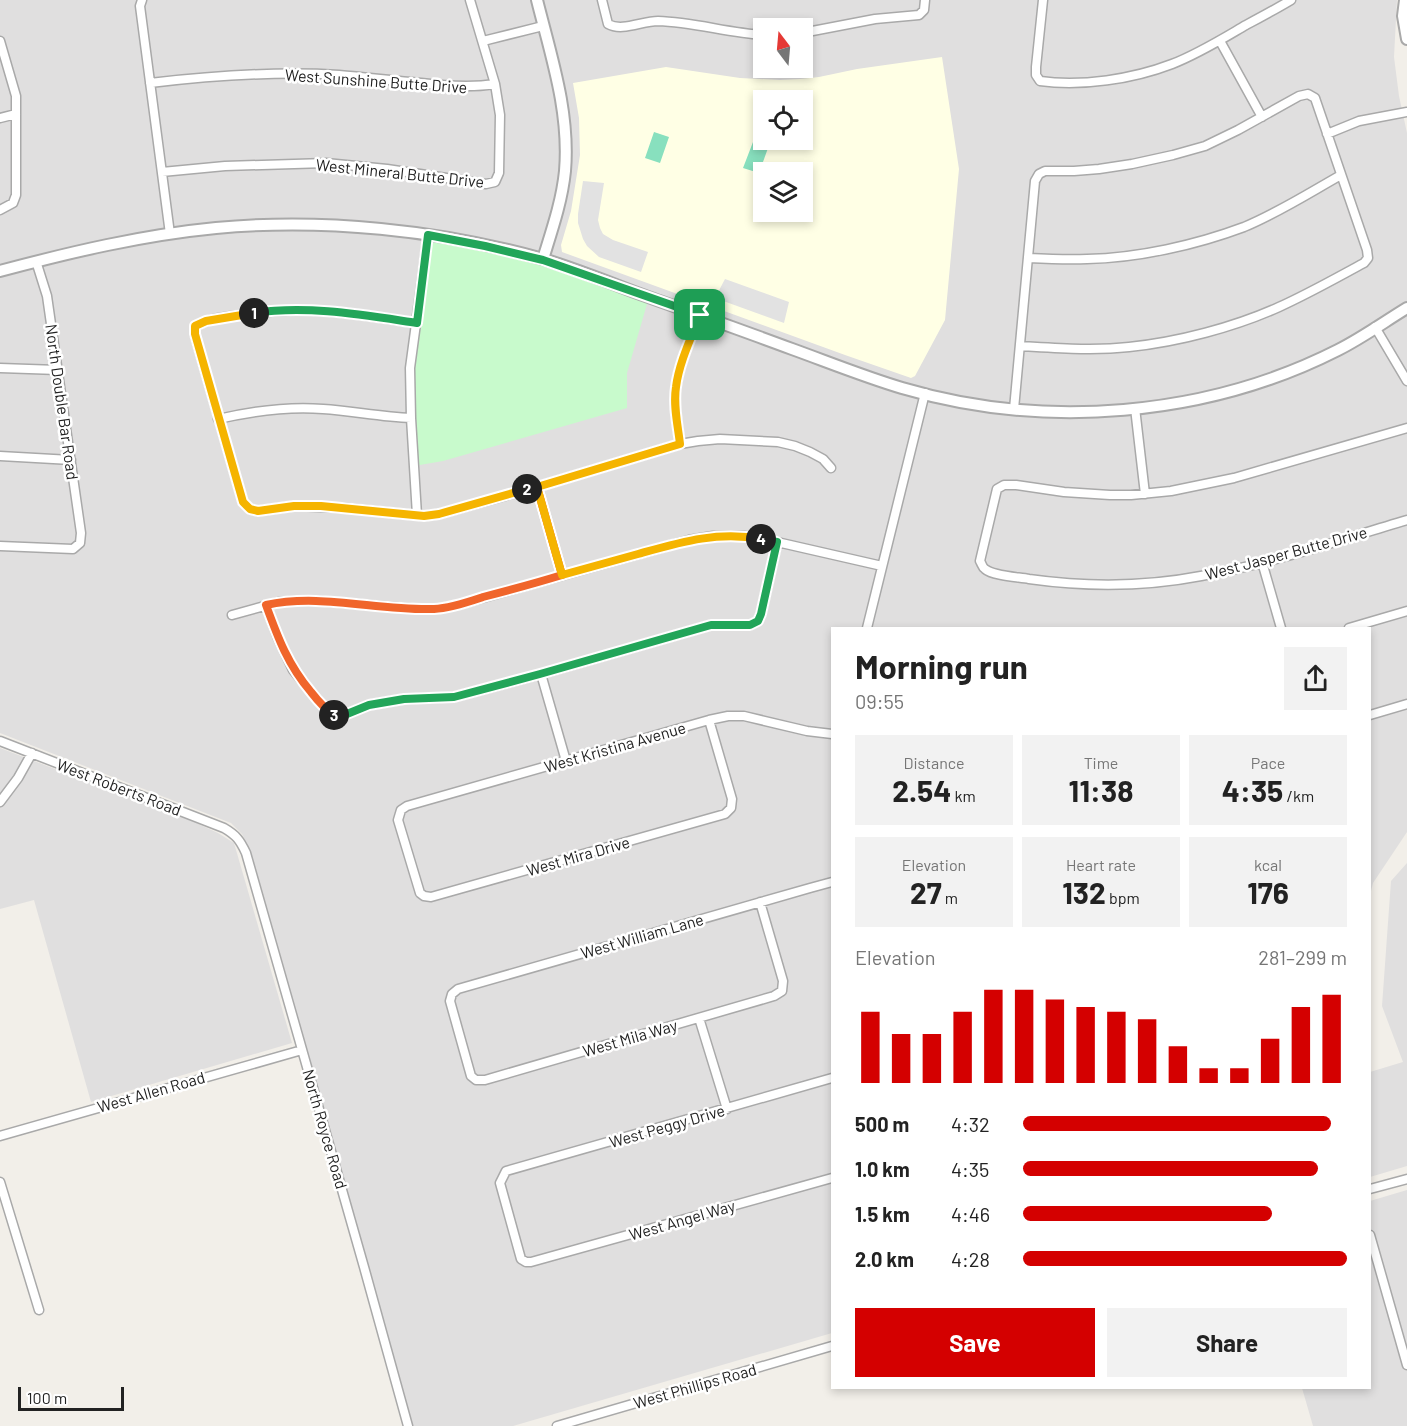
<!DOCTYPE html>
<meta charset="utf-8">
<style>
body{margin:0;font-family:Barlow,sans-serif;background:#f2f2f2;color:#222;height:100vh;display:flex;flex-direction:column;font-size:22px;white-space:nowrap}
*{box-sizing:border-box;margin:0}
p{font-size:20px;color:#767676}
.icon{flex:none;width:33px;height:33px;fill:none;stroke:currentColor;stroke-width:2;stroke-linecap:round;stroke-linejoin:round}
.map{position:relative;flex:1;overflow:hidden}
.sheet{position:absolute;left:831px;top:627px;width:540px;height:762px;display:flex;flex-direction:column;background:#fff;border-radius:0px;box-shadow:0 3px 9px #0003}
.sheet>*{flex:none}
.needle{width:39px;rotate:344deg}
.tools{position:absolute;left:753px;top:18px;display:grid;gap:12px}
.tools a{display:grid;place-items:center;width:60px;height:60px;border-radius:0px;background:#fff;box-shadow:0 3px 9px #0003;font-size:30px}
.scale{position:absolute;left:18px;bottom:15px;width:106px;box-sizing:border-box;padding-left:6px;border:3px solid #222;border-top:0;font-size:16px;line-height:21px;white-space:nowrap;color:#222;-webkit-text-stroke:4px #fff;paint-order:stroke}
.pin{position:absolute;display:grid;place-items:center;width:51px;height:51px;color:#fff;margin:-26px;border-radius:12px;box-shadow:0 3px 9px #0006}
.km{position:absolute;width:30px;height:30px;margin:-15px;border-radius:50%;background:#222;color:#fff;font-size:16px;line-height:30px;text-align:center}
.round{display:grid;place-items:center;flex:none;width:63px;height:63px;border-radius:0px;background:#f2f2f2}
.summary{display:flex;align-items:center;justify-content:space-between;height:102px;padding:0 24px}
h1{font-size:33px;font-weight:700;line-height:45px}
.metrics{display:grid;grid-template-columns:repeat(3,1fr);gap:9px;height:102px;padding:6px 24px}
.metrics div{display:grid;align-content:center;border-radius:0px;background:#f2f2f2;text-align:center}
.metrics b{font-size:30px;font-weight:700}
.metrics small{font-size:16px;font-weight:400}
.metrics p{font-size:16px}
.chart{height:168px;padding:12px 24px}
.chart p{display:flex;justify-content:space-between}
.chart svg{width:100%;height:108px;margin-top:6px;stroke:#d40000;stroke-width:6}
.cta{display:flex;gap:12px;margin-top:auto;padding:12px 24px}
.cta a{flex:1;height:69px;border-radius:0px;background:#d40000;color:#fff;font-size:24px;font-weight:700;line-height:69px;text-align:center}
.cta a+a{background:#f2f2f2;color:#222}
ul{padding:0 24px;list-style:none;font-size:20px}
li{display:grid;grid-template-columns:96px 72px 1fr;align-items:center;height:45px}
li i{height:15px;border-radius:8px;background:#d40000}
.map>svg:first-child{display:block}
.residential{fill:#e0dfdf;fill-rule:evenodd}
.education{fill:#ffffe5;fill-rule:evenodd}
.park{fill:#c8facc}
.pitch{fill:#88e0be}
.parking{fill:#e2e2e2}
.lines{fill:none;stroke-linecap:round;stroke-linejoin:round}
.minor-casing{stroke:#a9a9a9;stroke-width:11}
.tertiary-casing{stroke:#a9a9a9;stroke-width:14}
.minor{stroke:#fff;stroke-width:8}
.tertiary{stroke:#fff;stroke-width:10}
.split-1-casing{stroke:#fff;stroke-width:12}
.split-2-casing{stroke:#fff;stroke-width:12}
.split-3-casing{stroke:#fff;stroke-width:12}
.split-4-casing{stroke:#fff;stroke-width:12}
.split-5-casing{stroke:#fff;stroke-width:12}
.split-1{stroke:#22a559;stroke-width:8}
.split-2{stroke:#f5b400;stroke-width:8}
.split-3{stroke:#f0652b;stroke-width:8}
.split-4{stroke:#22a559;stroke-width:8}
.split-5{stroke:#f5b400;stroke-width:8}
.labels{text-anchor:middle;stroke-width:5;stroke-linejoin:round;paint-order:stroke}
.street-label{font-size:16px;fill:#222;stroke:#fff}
</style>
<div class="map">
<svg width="1407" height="1426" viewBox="0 0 1407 1426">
<rect width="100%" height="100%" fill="#f2efe9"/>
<path class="residential" d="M0,0H1397L1394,57L1399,96L1407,133V832L1373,883L1370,895V628H832V1333L513,1426H413L251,852L242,834L231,823L0,733ZM764,28H802V68H764ZM764,100H802V140H764ZM764,172H802V212H764Z
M0,748L194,822L218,833L234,843L292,1043L91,1102L34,900L0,909Z
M1407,863V1166L1370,1177V1072L1403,1062L1382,1006L1391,881Z
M1407,1190V1426H1313L1302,1388H1370V1201Z"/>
<path class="education" d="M942,57L959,169L945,320L915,376L911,378L845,355L562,252L561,245L571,211L580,155L579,118L573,83L666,67L740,78L780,80L800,79L819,77L857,69ZM764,100H802V140H764ZM764,172H802V212H764Z"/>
<path class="park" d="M428,235L485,246L649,297L627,373V408L443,461L414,466L410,388Z"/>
<path class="pitch" d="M654,132L669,137L660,163L645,158Z
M753,142L768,148L759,173L743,168Z"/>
<path class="parking" d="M583,181L604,183L598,220L600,228L603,234L613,240L648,252L641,272L599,257L587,246L583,239L578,223V214Z
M725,279L789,302L784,323L715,298Z"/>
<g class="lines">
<defs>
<path id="minor" d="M142,0L140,6L170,234
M602,0L608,24C622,32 642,21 658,21C694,22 728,33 764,35
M1043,0L1036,67V75L1040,81C1081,87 1133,79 1172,64C1198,54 1222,39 1246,25C1261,17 1276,9 1291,0
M802,33L875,19L919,15L924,10L925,0
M0,41L16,96V195L13,203L0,210
M483,41L543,26
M1220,41L1262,117
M150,83C210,76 278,71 339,75C366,77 394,81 421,83C446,86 470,88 495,84
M0,118L16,114
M1327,134L1359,121L1407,112
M162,172L225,166L326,163L387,169L486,184L495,182L499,173L500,115L495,84L470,0
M1028,258C1048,259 1068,260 1087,259C1138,258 1196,245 1244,227C1278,213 1309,193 1341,175
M417,323C386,319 355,313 324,311C296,309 268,311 240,315C224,317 209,318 196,326L195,335L243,502L250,509L258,511L294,506L346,508L403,514L424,516L439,514L537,487L680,444L698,441L720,439L778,442L795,446L810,452L823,459L831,468
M1375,327L1407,381
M0,368L58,370
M1135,408L1145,494
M1014,409L1035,181L1039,174L1045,171H1074L1099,169L1132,164L1173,155L1205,146L1238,130L1299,96L1308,94L1315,98L1367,250L1368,258L1364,263C1336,278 1308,294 1279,307C1235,327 1178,342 1129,347C1093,351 1056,348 1020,346
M218,419C253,411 287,406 323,409C353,411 381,417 411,418
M1407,428L1234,478L1171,491L1131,495H1110L1064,492L1016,485H1004L997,489L980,561C982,564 982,567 985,569C993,576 1018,577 1029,579C1086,587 1144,587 1201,576C1271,564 1339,540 1407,520
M680,444C678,426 673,406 676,387C679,363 691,338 700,315
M0,456L71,460
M537,487L562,575
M417,515L411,418L410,368L428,235
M0,546L73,549L80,543L81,533L47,296L36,261
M1262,562L1281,628
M266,605L278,638L293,670L324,707L333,715L342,716L369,705L404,699L454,697L541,674L711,625H750L758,621L761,614L777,542
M232,615L279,602L296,601H319L418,609H438L461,604L689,540L713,536H744L777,542L882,566
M867,628L925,393
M1349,628L1407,611
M541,674L566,761
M1370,715L1407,704
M709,720L732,799L731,808L725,814L431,897L424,896L420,893L398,820L401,810L407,806L709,720L728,716H744L807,731L832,734
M0,741L224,828C236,835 240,840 246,853L364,1267L408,1426
M0,802L18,778L32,753
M760,902L783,981L782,991L774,996L485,1080H476L471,1076L450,1001L452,994L458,989L810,888L832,882
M699,1018L727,1109
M832,1078L506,1171L500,1183L521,1259L526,1262H531L832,1178
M0,1136L302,1050
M0,1182L39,1310
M1370,1189L1407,1179
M1370,1235L1407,1365
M557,1426L832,1346"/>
<path id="tertiary" d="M537,0C551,56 570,112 565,171C562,201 552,230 543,259
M1405,0L1403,16L1407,39
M0,271C71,252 143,235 216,228C323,218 439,230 543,259C576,269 608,282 640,294C690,312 741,330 792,349C828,362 865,377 902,388C1044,430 1206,417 1338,350C1362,338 1384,322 1407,308"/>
</defs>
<use href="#minor" class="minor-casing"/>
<use href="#tertiary" class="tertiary-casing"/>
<use href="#minor" class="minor"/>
<use href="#tertiary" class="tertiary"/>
</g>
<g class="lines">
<defs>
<path id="split-1" d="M254,313C308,305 363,315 417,323L428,235L485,246L543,260L700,315"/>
<path id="split-2" d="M254,313L206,321L195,326V334L243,502L250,509L258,511L294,506H321L424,516L439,514L527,489"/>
<path id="split-3" d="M334,715C325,709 318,701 311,692C288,665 278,638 266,605C321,593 378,611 434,609C451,608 468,602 483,597C510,590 536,583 562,575L537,487L527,489"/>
<path id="split-4" d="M334,715L342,716L369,705L404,699L454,697L540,674L711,625H750L758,621L761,614L777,542L761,539"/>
<path id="split-5" d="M700,315C691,338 679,363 676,387C673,406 678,426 680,444L537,487L562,575C588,568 613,561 638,554C681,542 717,531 761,539"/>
</defs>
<use href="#split-1" class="split-1-casing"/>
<use href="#split-2" class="split-2-casing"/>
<use href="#split-3" class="split-3-casing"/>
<use href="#split-4" class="split-4-casing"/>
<use href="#split-5" class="split-5-casing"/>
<use href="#split-1" class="split-1"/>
<use href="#split-2" class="split-2"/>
<use href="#split-3" class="split-3"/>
<use href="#split-4" class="split-4"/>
<use href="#split-5" class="split-5"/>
</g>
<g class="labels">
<g class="street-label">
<text transform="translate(376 81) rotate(4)" y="6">West Sunshine Butte Drive</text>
<text transform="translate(400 173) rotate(6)" y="6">West Mineral Butte Drive</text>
<text transform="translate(62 402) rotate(82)" y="6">North Double Bar Road</text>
<text transform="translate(1286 553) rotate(-15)" y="6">West Jasper Butte Drive</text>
<text transform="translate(615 747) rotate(-16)" y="6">West Kristina Avenue</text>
<text transform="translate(119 787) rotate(21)" y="6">West Roberts Road</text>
<text transform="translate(578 856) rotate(-16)" y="6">West Mira Drive</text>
<text transform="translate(642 936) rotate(-16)" y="6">West William Lane</text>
<text transform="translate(630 1038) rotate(-16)" y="6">West Mila Way</text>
<text transform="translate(151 1092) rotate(-16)" y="6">West Allen Road</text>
<text transform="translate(667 1126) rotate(-16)" y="6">West Peggy Drive</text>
<text transform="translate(325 1129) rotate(74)" y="6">North Royce Road</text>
<text transform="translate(682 1220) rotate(-16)" y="6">West Angel Way</text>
<text transform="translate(695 1386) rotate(-16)" y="6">West Phillips Road</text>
</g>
</g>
</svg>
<div class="tools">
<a><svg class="needle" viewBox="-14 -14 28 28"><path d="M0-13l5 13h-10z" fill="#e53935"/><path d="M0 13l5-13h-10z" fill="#767676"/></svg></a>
<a><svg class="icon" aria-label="locate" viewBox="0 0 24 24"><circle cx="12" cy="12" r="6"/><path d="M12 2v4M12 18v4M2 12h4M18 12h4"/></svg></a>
<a><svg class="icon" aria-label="layers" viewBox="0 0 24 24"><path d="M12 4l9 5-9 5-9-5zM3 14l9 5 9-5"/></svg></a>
</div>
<div class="scale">100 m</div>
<div class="pin" style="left:700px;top:315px;background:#1e9e55"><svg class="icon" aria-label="arrive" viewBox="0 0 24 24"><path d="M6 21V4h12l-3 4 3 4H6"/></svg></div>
<b class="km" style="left:254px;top:313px">1</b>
<b class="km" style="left:527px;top:489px">2</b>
<b class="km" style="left:334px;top:715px">3</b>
<b class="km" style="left:761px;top:539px">4</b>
<section class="sheet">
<div class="summary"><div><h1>Morning run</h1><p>09:55</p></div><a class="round"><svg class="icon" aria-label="share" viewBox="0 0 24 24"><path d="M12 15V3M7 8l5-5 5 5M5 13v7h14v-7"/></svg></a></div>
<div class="metrics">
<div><p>Distance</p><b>2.54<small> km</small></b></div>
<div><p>Time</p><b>11:38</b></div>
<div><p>Pace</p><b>4:35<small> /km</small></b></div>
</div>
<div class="metrics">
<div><p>Elevation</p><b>27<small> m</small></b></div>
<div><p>Heart rate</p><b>132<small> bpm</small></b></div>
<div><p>kcal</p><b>176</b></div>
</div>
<div class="chart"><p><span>Elevation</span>281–299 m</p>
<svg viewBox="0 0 160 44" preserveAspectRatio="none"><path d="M5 44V15M15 44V24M25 44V24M35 44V15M45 44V6M55 44V6M65 44V10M75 44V13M85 44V15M95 44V18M105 44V29M115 44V38M125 44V38M135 44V26M145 44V13M155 44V8"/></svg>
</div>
<ul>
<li><b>500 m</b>4:32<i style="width:95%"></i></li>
<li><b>1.0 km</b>4:35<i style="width:91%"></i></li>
<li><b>1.5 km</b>4:46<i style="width:77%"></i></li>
<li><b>2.0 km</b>4:28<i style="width:100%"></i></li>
</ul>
<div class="cta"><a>Save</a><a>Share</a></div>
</section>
</div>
